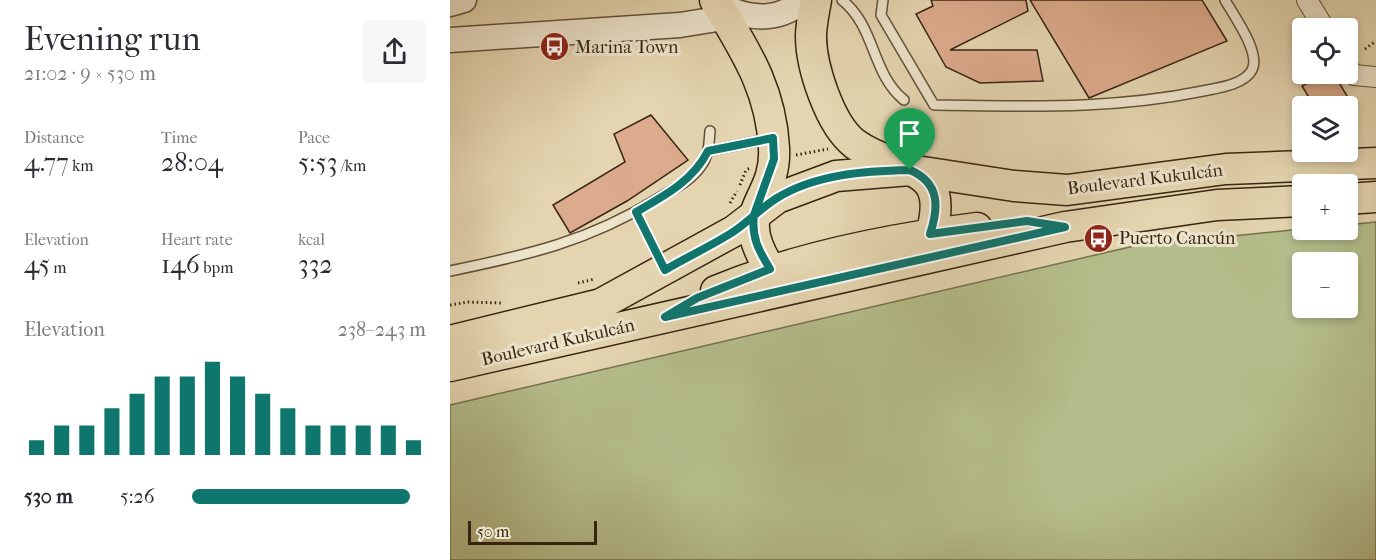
<!DOCTYPE html>
<meta charset="utf-8">
<style>
body{margin:0;font-family:"IM FELL French Canon",serif;background:#f7f7f7;color:#2b2b33;height:100vh;display:flex;flex-direction:column;font-size:22px;white-space:nowrap}
*{box-sizing:border-box;margin:0}
p{font-size:20px;color:#7c7c81}
.icon{flex:none;width:33px;height:33px;fill:none;stroke:currentColor;stroke-width:2;stroke-linecap:round;stroke-linejoin:round}
.map{position:relative;flex:1;overflow:hidden}
.sheet{display:flex;flex-direction:column;background:#fff;width:450px}
.sheet>*{flex:none}
.fabs{position:absolute;left:842px;top:18px;display:grid;gap:12px}
.fabs a{display:grid;place-items:center;width:66px;height:66px;border-radius:6px;background:#fff;box-shadow:0 3px 9px #0003;font-size:30px}
.scale{position:absolute;left:18px;bottom:15px;width:129px;box-sizing:border-box;padding-left:6px;border:3px solid #382510;border-top:0;font-size:16px;line-height:21px;white-space:nowrap;color:#382510;-webkit-text-stroke:4px #ede4cc;paint-order:stroke}
.pin{position:absolute;display:grid;place-items:center;width:51px;height:51px;color:#fff;margin:-62px -26px;border-radius:50% 50% 50% 0;rotate:-45deg;box-shadow:0 0 6px #0007}
.pin .icon{rotate:45deg}
.round{display:grid;place-items:center;flex:none;width:63px;height:63px;border-radius:6px;background:#f7f7f7}
.head{display:flex;align-items:center;justify-content:space-between;height:102px;padding:0 24px}
h1{font-size:33px;font-weight:600;line-height:45px}
.figures{display:grid;grid-template-columns:repeat(3,1fr);gap:9px;height:102px;padding:6px 24px}
.figures div{display:grid;align-content:center}
.figures b{font-size:26px;font-weight:600}
.figures small{font-size:16px;font-weight:400}
.figures p{font-size:16px}
.chart{height:168px;padding:12px 24px}
.chart p{display:flex;justify-content:space-between}
.chart svg{width:100%;height:108px;margin-top:6px;stroke:#0f766e;stroke-width:6}
ul{padding:0 24px;list-style:none;font-size:20px}
li{display:grid;grid-template-columns:96px 72px 1fr;align-items:center;height:45px}
li i{height:15px;border-radius:8px;background:#0f766e}
main{display:flex;flex:1;min-height:0}
.map>svg:first-child{display:block}
.green{fill:#b4bd8b;stroke:#76714e;stroke-width:1.5;fill-rule:evenodd}
.building{fill:#dcaa8c;stroke:#382510;stroke-width:1.5}
.lines{fill:none;stroke-linecap:round;stroke-linejoin:round}
.service-casing{stroke:#635138;stroke-width:12}
.minor-casing{stroke:#635138;stroke-width:22}
.tertiary-casing{stroke:#635138;stroke-width:27}
.primary-casing{stroke:#382510;stroke-width:33}
.path{stroke:#382510;stroke-width:3;stroke-dasharray:1.5 3;stroke-linecap:butt}
.service{stroke:#ede4cc;stroke-width:9}
.minor{stroke:#ede4cc;stroke-width:20}
.tertiary{stroke:#ede4cc;stroke-width:24}
.primary{stroke:#e4d5b0;stroke-width:30}
.route-casing{stroke:#fff;stroke-width:12}
.route{stroke:#0f766e;stroke-width:8}
.labels{text-anchor:middle;stroke-width:6;stroke-linejoin:round;paint-order:stroke}
.poi-label{font-size:18px;fill:#382510;stroke:#ede4cc;text-anchor:start}
.street-label{font-size:18px;fill:#382510;stroke:#ede4cc}
</style>
<main>
<section class="sheet">
<div class="head"><div><h1>Evening run</h1><p>21:02 · 9 × 530 m</p></div><a class="round"><svg class="icon" aria-label="share" viewBox="0 0 24 24"><path d="M12 15V3M7 8l5-5 5 5M5 13v7h14v-7"/></svg></a></div>
<div class="figures">
<div><p>Distance</p><b>4.77<small> km</small></b></div>
<div><p>Time</p><b>28:04</b></div>
<div><p>Pace</p><b>5:53<small> /km</small></b></div>
</div>
<div class="figures">
<div><p>Elevation</p><b>45<small> m</small></b></div>
<div><p>Heart rate</p><b>146<small> bpm</small></b></div>
<div><p>kcal</p><b>332</b></div>
</div>
<div class="chart"><p><span>Elevation</span>238–243 m</p>
<svg viewBox="0 0 160 44" preserveAspectRatio="none"><path d="M5 44V38M15 44V32M25 44V32M35 44V25M45 44V19M55 44V12M65 44V12M75 44V6M85 44V12M95 44V19M105 44V25M115 44V32M125 44V32M135 44V32M145 44V32M155 44V38"/></svg>
</div>
<ul>
<li><b>530 m</b>5:26<i style="width:93%"></i></li>
</ul>
</section>
<div class="map">
<svg width="926" height="560" viewBox="0 0 926 560">
<rect width="100%" height="100%" fill="#e4d5b0"/>
<filter id="stains"><feTurbulence type="fractalNoise" baseFrequency=".00333" numOctaves="4"/><feColorMatrix values="0 0 0 0 .2 0 0 0 0 .09 0 0 0 0 .02 0 0 0 .5 -.17"/></filter>
<radialGradient id="worn" r=".72"><stop offset=".6" stop-color="#630" stop-opacity="0"/><stop offset="1" stop-color="#630" stop-opacity=".3"/></radialGradient>
<path class="green" d="M926,222V560H0V405L684,246L852,229L897,230V225ZM852,262H897V308H852Z"/>
<path class="building" d="M481,0H576L578,11L500,50H587L593,81L530,83L496,67L466,14L483,6Z
M580,0H752L777,41L639,98Z
M875,74H884L903,106H864L852,86Z
M201,115L238,160L177,201L120,233L103,205L175,162L164,134Z"/>
<g class="lines">
<defs>
<path id="service" d="M392,0C426,27 421,73 454,100
M433,0L431,15L484,105C578,106 659,110 753,91C767,88 794,85 802,70C811,53 784,16 775,0
M258,151L318,139
M0,271C78,255 139,241 207,199C222,190 241,181 251,166C259,155 259,143 260,131"/>
<path id="minor" d="M857,0L874,28
M897,67L904,75L926,77"/>
<path id="tertiary" d="M0,4L14,0
M279,9C304,20 332,20 353,0
M0,40L230,25L292,15"/>
<path id="primary" d="M265,0C294,49 321,88 324,148C327,203 280,207 320,269
M366,0C364,12 361,25 361,36C361,67 380,125 405,144C448,175 502,161 481,234
M897,199L926,197
M266,291C348,257 439,239 527,228
M0,341L151,304L284,231L327,198L386,176L460,170L564,186L617,190L776,169L926,163
M0,366L615,227L767,205L852,201"/>
</defs>
<use href="#service" class="service-casing"/>
<use href="#minor" class="minor-casing"/>
<use href="#tertiary" class="tertiary-casing"/>
<use href="#primary" class="primary-casing"/>
<path class="path" d="M915,49L926,41
M346,155L378,149
M290,185L296,170L300,168
M280,203L287,191
M191,223L204,249
M128,283L145,279
M0,305L17,302L53,303"/>
<use href="#service" class="service"/>
<use href="#minor" class="minor"/>
<use href="#tertiary" class="tertiary"/>
<use href="#primary" class="primary"/>
</g>
<g class="lines">
<defs>
<path id="route" d="M460,170C415,171 366,174 327,198C311,208 298,222 283,232C261,246 237,257 215,270L186,212C214,196 243,181 258,151L323,138L324,159L304,215C301,237 309,251 320,269L247,298L215,317L615,227L577,221L480,234C489,207 490,183 460,170"/>
</defs>
<use href="#route" class="route-casing"/>
<use href="#route" class="route"/>
</g>
<defs>
<symbol id="bus-disc" viewBox="-11 -11 22 22"><circle r="9.5" fill="#8f2418" stroke="#ede4cc"/><path d="M-5-6H5V4H4V6H2V4H-2V6H-4V4H-5ZM-3.5-4V0h7V-4ZM-3.5 1.2v1.5H-2V1.2ZM2 1.2v1.5H3.5V1.2Z" fill="#fff"/></symbol>
</defs>
<g fill-rule="evenodd">
<use href="#bus-disc" x="88" y="30" width="33" height="33"/>
<use href="#bus-disc" x="632" y="222" width="33" height="33"/>
</g>
<g class="labels">
<g class="poi-label">
<text x="125" y="53">Marina Town</text>
<text x="669" y="244">Puerto Cancún</text>
</g>
<g class="street-label">
<text transform="translate(695 179) rotate(-7)" y="6">Boulevard Kukulcán</text>
<text transform="translate(108 342) rotate(-13)" y="6">Boulevard Kukulcán</text>
</g>
</g>
<rect width="100%" height="100%" filter="url(#stains)"/>
<rect width="100%" height="100%" fill="url(#worn)"/>
</svg>
<div class="fabs">
<a><svg class="icon" aria-label="locate" viewBox="0 0 24 24"><circle cx="12" cy="12" r="6"/><path d="M12 2v4M12 18v4M2 12h4M18 12h4"/></svg></a>
<a><svg class="icon" aria-label="layers" viewBox="0 0 24 24"><path d="M12 4l9 5-9 5-9-5zM3 14l9 5 9-5"/></svg></a>
<a>+</a>
<a>−</a>
</div>
<div class="scale">50 m</div>
<div class="pin" style="left:460px;top:170px;background:#1e9e55"><svg class="icon" aria-label="arrive" viewBox="0 0 24 24"><path d="M6 21V4h12l-3 4 3 4H6"/></svg></div>
</div>
</main>
